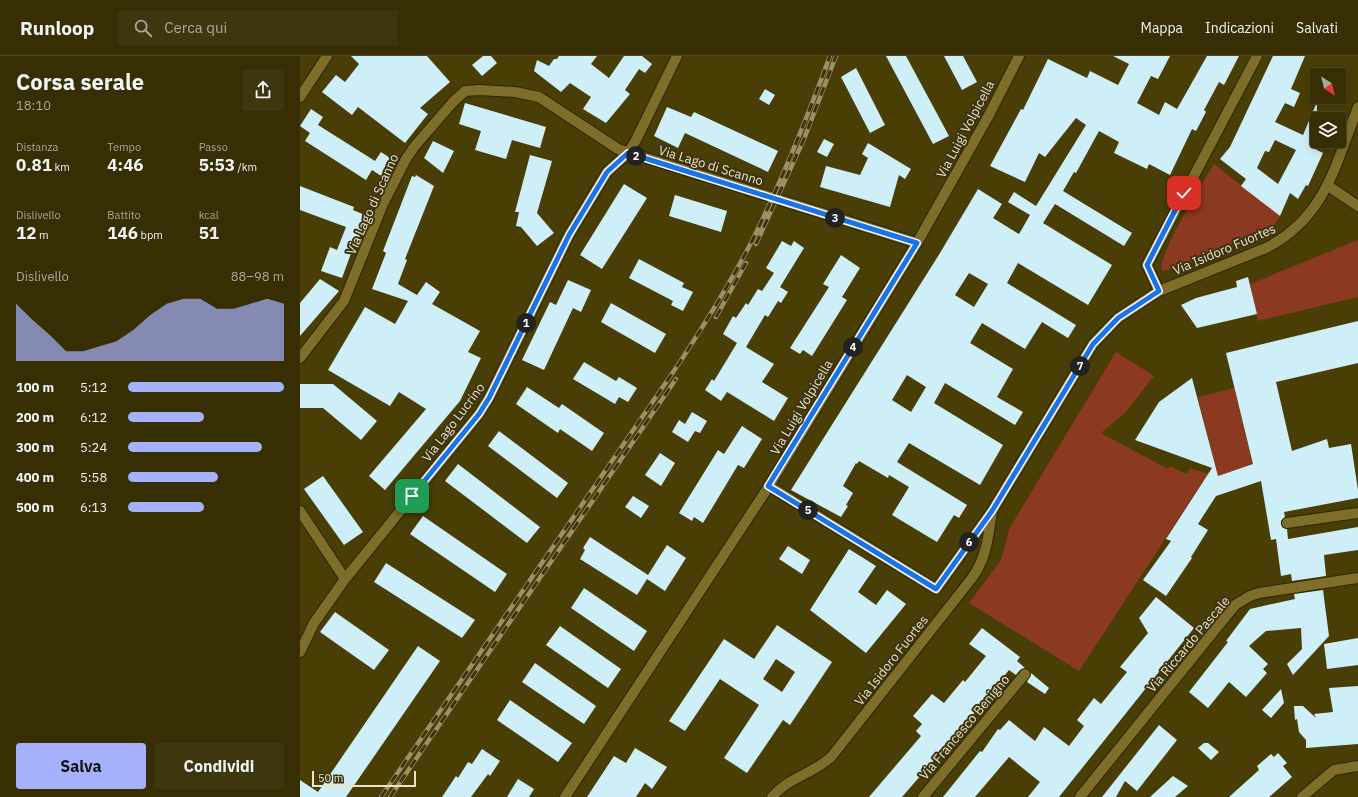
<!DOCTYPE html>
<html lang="it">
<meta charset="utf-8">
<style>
body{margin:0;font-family:"IBM Plex Sans",sans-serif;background:#3e360e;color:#f1f3f6;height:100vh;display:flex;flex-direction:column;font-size:15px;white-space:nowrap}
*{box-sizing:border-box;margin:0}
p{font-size:13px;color:#aaa89a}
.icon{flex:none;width:22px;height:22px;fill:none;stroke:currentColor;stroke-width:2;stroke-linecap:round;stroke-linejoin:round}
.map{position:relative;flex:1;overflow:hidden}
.panel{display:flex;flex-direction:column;background:#372e04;width:300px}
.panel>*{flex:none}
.needle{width:26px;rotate:144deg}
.controls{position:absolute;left:1010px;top:12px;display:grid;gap:8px}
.controls a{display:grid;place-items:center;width:36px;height:36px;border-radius:4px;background:#372e04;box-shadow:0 2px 10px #0003,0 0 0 1px #514a26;font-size:20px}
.scale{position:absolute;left:12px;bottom:10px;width:104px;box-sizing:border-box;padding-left:4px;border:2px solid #ece5c4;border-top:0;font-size:11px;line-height:14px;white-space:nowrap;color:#ece5c4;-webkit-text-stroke:3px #3c3410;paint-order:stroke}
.pin{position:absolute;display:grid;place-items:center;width:34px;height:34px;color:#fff;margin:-17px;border-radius:8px;box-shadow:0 2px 6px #0006}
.km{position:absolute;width:20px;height:20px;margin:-10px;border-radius:50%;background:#222;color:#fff;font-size:11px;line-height:20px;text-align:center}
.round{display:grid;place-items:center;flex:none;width:42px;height:42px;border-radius:4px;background:#3e360e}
.summary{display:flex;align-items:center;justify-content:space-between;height:68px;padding:0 16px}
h1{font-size:22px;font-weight:700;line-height:30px}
.stats{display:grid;grid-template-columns:repeat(3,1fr);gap:6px;height:68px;padding:4px 16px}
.stats div{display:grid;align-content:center}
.stats b{font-size:17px;font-weight:700}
.stats small{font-size:11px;font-weight:400}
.stats p{font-size:11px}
.chart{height:112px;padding:8px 16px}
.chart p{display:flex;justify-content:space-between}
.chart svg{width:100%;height:72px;margin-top:4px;fill:#a6b1fc;opacity:.7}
.cta{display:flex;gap:8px;margin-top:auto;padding:8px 16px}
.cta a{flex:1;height:46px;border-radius:4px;background:#a6b1fc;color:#111;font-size:16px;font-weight:700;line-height:46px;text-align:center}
.cta a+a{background:#3e360e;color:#f1f3f6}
ul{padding:0 16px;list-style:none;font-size:13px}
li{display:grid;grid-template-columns:64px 48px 1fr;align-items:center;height:30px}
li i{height:10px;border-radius:5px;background:#a6b1fc}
header{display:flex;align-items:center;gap:24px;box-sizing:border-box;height:56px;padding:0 20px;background:#372e04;border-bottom:1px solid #514a26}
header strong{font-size:19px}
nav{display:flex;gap:22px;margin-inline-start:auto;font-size:14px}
.search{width:280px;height:36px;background:#3e360e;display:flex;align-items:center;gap:10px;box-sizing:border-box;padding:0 14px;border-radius:4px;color:#aaa89a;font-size:15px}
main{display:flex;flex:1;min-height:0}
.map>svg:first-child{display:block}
.green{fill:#8b3921}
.building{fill:#cfeff8;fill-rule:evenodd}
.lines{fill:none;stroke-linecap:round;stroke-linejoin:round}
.street-casing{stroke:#2d2501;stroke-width:12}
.secondary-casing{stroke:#2d2501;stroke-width:12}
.street{stroke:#7d6e2a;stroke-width:10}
.secondary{stroke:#7d6e2a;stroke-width:10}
.rail-casing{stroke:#9a9164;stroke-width:4.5}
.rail{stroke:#3c3410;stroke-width:3;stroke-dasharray:9;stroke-linecap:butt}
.route-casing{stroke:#fff;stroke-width:8}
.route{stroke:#1a73e8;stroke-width:5}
.labels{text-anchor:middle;stroke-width:4;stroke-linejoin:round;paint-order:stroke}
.street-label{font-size:13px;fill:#ece5c4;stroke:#3c3410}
</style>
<header>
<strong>Runloop</strong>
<div class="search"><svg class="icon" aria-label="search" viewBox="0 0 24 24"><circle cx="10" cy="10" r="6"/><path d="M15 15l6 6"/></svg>Cerca qui</div>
<nav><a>Mappa</a><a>Indicazioni</a><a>Salvati</a></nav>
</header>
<main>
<section class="panel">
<div class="summary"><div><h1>Corsa serale</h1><p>18:10</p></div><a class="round"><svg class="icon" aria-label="share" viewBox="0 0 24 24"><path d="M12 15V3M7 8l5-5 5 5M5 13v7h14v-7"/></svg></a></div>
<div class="stats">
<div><p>Distanza</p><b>0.81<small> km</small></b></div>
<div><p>Tempo</p><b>4:46</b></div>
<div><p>Passo</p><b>5:53<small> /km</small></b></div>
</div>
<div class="stats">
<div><p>Dislivello</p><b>12<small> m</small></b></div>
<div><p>Battito</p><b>146<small> bpm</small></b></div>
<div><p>kcal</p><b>51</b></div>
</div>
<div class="chart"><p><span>Dislivello</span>88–98 m</p>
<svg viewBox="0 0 160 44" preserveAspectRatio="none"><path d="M0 44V9L10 19L20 28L30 38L40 38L50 35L60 32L70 25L80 16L90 9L100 6L110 6L120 12L130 12L140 9L150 6L160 9V44z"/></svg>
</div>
<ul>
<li><b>100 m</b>5:12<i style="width:100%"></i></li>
<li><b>200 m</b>6:12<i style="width:49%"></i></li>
<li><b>300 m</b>5:24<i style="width:86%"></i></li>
<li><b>400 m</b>5:58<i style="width:58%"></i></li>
<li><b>500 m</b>6:13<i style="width:49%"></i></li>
</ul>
<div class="cta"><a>Salva</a><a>Condividi</a></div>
</section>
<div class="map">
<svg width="1058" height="741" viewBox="0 0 1058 741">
<rect width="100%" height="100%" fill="#493e06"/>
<path class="green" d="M914,108L980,160L975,168L963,176L865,215L862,214C856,202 905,123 914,108Z
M1058,184V241L958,265L950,228Z
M816,296L854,320L825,357L801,377L868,413L870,410L886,418L890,412L911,419L912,422L903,425L779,615L669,547L701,504L709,474L715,463Z
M934,332L953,408L918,420L898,341Z"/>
<path class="building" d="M51,0H127L150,26L120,52L128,58L105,87L58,51L52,59L22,36L36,19L45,26L59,8Z
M183,0H191L197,7L182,20L172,9Z
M259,0H297L291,8L309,22L324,0H342L352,8L345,17L339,13L325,34L330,38L306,67L283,53L291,41L270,27L261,36L234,15L237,4L249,10L254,3H257Z
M586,0H606L649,80L633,88Z
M644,0H663L677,26L662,34Z
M813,0H870L858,23L851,20L837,47L859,59L865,46L877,53L907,0H939L924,29L919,26L904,54L906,56L896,75L892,73L870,119L849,108L847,113L814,97L819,86L799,75L776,117L774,116L763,135L832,177L824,190L755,148L743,167L812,209L788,249L718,207L707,227L776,269L768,282L742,266L725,293L682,267L670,287L713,313L697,341L723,356L715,369L645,327L634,347L703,389L680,429L609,387L597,406L667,449L659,462L654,459L637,486L592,459L609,431L589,419L588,422L559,405L557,408L556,407L543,430L553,437L546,449L548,450L541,461L491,434L640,197L678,133L702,148L693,162L719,178L730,159L708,146L714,136L736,150L786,69L776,62L745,101L739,97L725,126L690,110L721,53L723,54L748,3L787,22L790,15L818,29L829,8ZM669,217L688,228L674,251L655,239ZM607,319L626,331L611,356L592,344Z
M973,0H1005L991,33L1000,37L994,51L985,47L975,66L1003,79L1017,46V76L1011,91L1023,97L1008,130L1006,129L998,143L990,137L980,160L941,130L946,123L920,103L930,91ZM975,84L996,94L978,128L957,112L965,95L969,96Z
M556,12L585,69L570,77L541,21Z
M465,33L475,39L469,49L459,43Z
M165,47L246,71L240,92L212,84L206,103L175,94L181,75L159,68Z
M367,51L391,61L394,56L478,95L468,116L385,77L378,92L354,80Z
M11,53L23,61L18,69L75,105L81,96L93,104L83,121L72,114L66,124L5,85L10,77L0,70Z
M524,83L534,88L527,101L517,96Z
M133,85L154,95L143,117L124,102Z
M568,87L611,113L605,123L599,119L590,151L520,131L526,110L560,119L568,102L562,98Z
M230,99L252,105L237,157L254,177L237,190L221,171L216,170L219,156H215Z
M116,119L134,130L105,203L107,204L98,228L117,239L126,226L140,236L132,248L180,275L168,296L181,302L160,345L85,434L69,420L126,353L99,336L90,350L28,314L65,251L95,268L108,245L72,233L86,197L83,195L112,120L115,121Z
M324,128L347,142L302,213L280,199Z
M0,130L54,151L53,154L67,160L59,182L57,181L42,222L21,215L30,191L37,194L46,171L0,154Z
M375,139L427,155L421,176L369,160Z
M482,185L491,190L494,185L504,192L480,231L488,236L481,247L478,245L468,261L465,259L446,291L474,308L462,326L488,342L474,365L427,336L421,345L405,334L412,323L414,325L437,287L423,278L433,260L436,262L446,247L448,249L458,233L462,235L474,217L466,212Z
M541,199L560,212L542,241L547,244L512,300L503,294L500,298L490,292L529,231L523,228Z
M339,203L384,227L382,231L393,236L383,255L371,249L373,245L329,222Z
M948,221L957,258L897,272L881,249L896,242L937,231L936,225Z
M20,223L39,235L0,280V247Z
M268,224L291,234L281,256L273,252L244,314L222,304L250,246L256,249Z
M311,247L366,278L355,297L301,266Z
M1058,265V307L976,326L992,395L1027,383L1029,392L1051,388L1058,434V442L984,456L985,461L981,465L982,471L987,473L988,483L1058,471V494L1024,499L1026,520L992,525L991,518L981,520L976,483L971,484L961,425L916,440L898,468L908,474L891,501L892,502L866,540L843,524L871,485L866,483L912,412L835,384L859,346L892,322L918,420L953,408L926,297Z
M284,306L316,325L319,321L337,332L328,346L319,341L315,348L273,323Z
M0,328H33L77,365L61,384L23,352H0Z
M227,331L259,352L262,348L304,377L292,395L260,373L258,377L216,348Z
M392,356L407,365L400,377L395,375L388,386L372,376L379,364L385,368Z
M442,370L462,383L444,412L438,409L403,467L394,461L392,465L379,457L418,394L424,398Z
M199,375L268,427L257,442L188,390Z
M360,397L375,407L361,430L345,419Z
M158,408L240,471L227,487L145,425Z
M23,420L63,476L44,489L4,433Z
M333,440L349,450L341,462L325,451Z
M123,460L207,518L195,536L110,478Z
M290,481L348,519L367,489L386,502L365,535L347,523L337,539L280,503L285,494L283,492Z
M488,490L510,504L502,518L479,503Z
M549,493L576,510L558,536L576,549L587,534L606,548L566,597L510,554Z
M86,507L175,564L162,582L74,526Z
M284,532L347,575L334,595L271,552Z
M1023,534L1029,580L993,619L987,608L1002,593L1001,572L966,575L949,590L968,608L963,613L967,617L946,641L929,626L908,652L889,636L928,586L926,585L950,553L995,543L994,538Z
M856,541L894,572L759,741H728L740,726L709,701L675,741H643L680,695L682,696L698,673L700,674L709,664L735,685L744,671L769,690L784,670L777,664L794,642L801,648L827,616L820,611L848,577L839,562Z
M35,556L89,594L74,614L20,576Z
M477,569L532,606L490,669L483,664L447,717L424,702L459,649L420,623L385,675L369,665L424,583L454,603ZM476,603L495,616L482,636L463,623Z
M260,570L321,613L308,632L246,589Z
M682,572L720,601L717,605L725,612L720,614L716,619L709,614L642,697L641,696L602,741H569L621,680L616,675L622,668L613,660L632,638L644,647L663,624L665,626L686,600L669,588Z
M1058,582V609L1027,613L1024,588Z
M118,590L140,605L46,741H0V724L18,736Z
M235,607L296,650L284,668L222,626Z
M731,617L749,632L745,638L727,626Z
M1058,630V688L1006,692V684L999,676L997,663L995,664L994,650H1003L1016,662L1014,658L1033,656L1029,632Z
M981,633L984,647L971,662L962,654Z
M210,644L272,687L258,706L197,664Z
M859,669L877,684L837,735L825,725L816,741H802Z
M904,687H908L919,696L911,704L898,692Z
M335,692L367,711L352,733L345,727L336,741H287L314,700L326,707Z
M182,693L200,705L190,720L188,718L171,741H142L156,720L158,722L168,706L172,708Z
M978,697L987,707L983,710L992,721L969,741H929L959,714L957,710L971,698L974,701Z
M873,720L888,730L875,741H850Z
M218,723L234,733L229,741H207Z"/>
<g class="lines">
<defs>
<path id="street" d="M0,41L27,0
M1027,129L1058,150
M859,235L847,209L957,0
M0,302L44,245L83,148L106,103L114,91L153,46L165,35L179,34L215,36L239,41L318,93L617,187
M469,430L636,533L692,455L793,288L818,262L859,235L966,192C1026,161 1035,109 1058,51
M0,455L45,523
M987,467L1058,457
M0,596L14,567L45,523L179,358L189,342L269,179L307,116L328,97L336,84L377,0
M472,741C490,720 512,719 532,700L672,522C687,501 688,481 692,456
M623,741L725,618
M780,741L935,549L950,540L959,537L1058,522
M1002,741L1034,714L1058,710"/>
<path id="secondary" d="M265,741L469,430L617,187L689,59L719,0"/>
</defs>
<use href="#street" class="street-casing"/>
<use href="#secondary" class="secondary-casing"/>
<use href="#street" class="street"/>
<use href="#secondary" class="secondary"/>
<defs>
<path id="rail" d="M456,188L504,83L536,0
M416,261L446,207
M81,741L380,306C406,266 431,226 453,183C482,124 507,62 530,0
M90,741L376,323"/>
</defs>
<use href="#rail" class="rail-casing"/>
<use href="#rail" class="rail"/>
</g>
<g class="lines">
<defs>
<path id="route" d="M112,440L179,358L189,342L269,179L307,116L328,97L617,187L468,430L636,533L692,455L793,288L818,262L859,235L847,209L884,137"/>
</defs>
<use href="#route" class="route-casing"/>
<use href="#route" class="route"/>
</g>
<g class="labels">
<g class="street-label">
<text transform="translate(665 73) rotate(-62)" y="5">Via Luigi Volpicella</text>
<text transform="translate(411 109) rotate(17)" y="5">Via Lago di Scanno</text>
<text transform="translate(72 148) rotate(-66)" y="5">Via Lago di Scanno</text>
<text transform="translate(924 193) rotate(-23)" y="5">Via Isidoro Fuortes</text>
<text transform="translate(501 351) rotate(-59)" y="5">Via Luigi Volpicella</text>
<text transform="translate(153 366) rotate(-53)" y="5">Via Lago Lucrino</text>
<text transform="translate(888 588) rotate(-50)" y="5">Via Riccardo Pascale</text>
<text transform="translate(591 604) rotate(-52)" y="5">Via Isidoro Fuortes</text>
<text transform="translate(664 671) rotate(-50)" y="5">Via Francesco Benigno</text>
</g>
</g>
</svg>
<div class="controls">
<a><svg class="needle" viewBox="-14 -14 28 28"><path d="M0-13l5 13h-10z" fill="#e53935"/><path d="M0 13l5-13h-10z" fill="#aaa89a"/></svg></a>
<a><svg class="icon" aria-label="layers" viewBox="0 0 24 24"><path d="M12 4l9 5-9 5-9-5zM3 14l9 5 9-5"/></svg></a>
</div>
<div class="scale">50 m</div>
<div class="pin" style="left:112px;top:440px;background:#1e9e55"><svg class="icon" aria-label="arrive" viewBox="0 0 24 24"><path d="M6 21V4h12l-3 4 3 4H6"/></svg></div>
<div class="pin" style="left:884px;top:137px;background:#d93025"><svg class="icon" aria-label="check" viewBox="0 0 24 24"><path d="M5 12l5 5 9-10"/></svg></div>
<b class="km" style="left:226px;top:267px">1</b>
<b class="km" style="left:336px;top:100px">2</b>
<b class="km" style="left:535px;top:162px">3</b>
<b class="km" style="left:553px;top:291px">4</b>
<b class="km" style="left:508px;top:454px">5</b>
<b class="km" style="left:669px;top:486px">6</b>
<b class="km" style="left:780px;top:310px">7</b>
</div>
</main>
